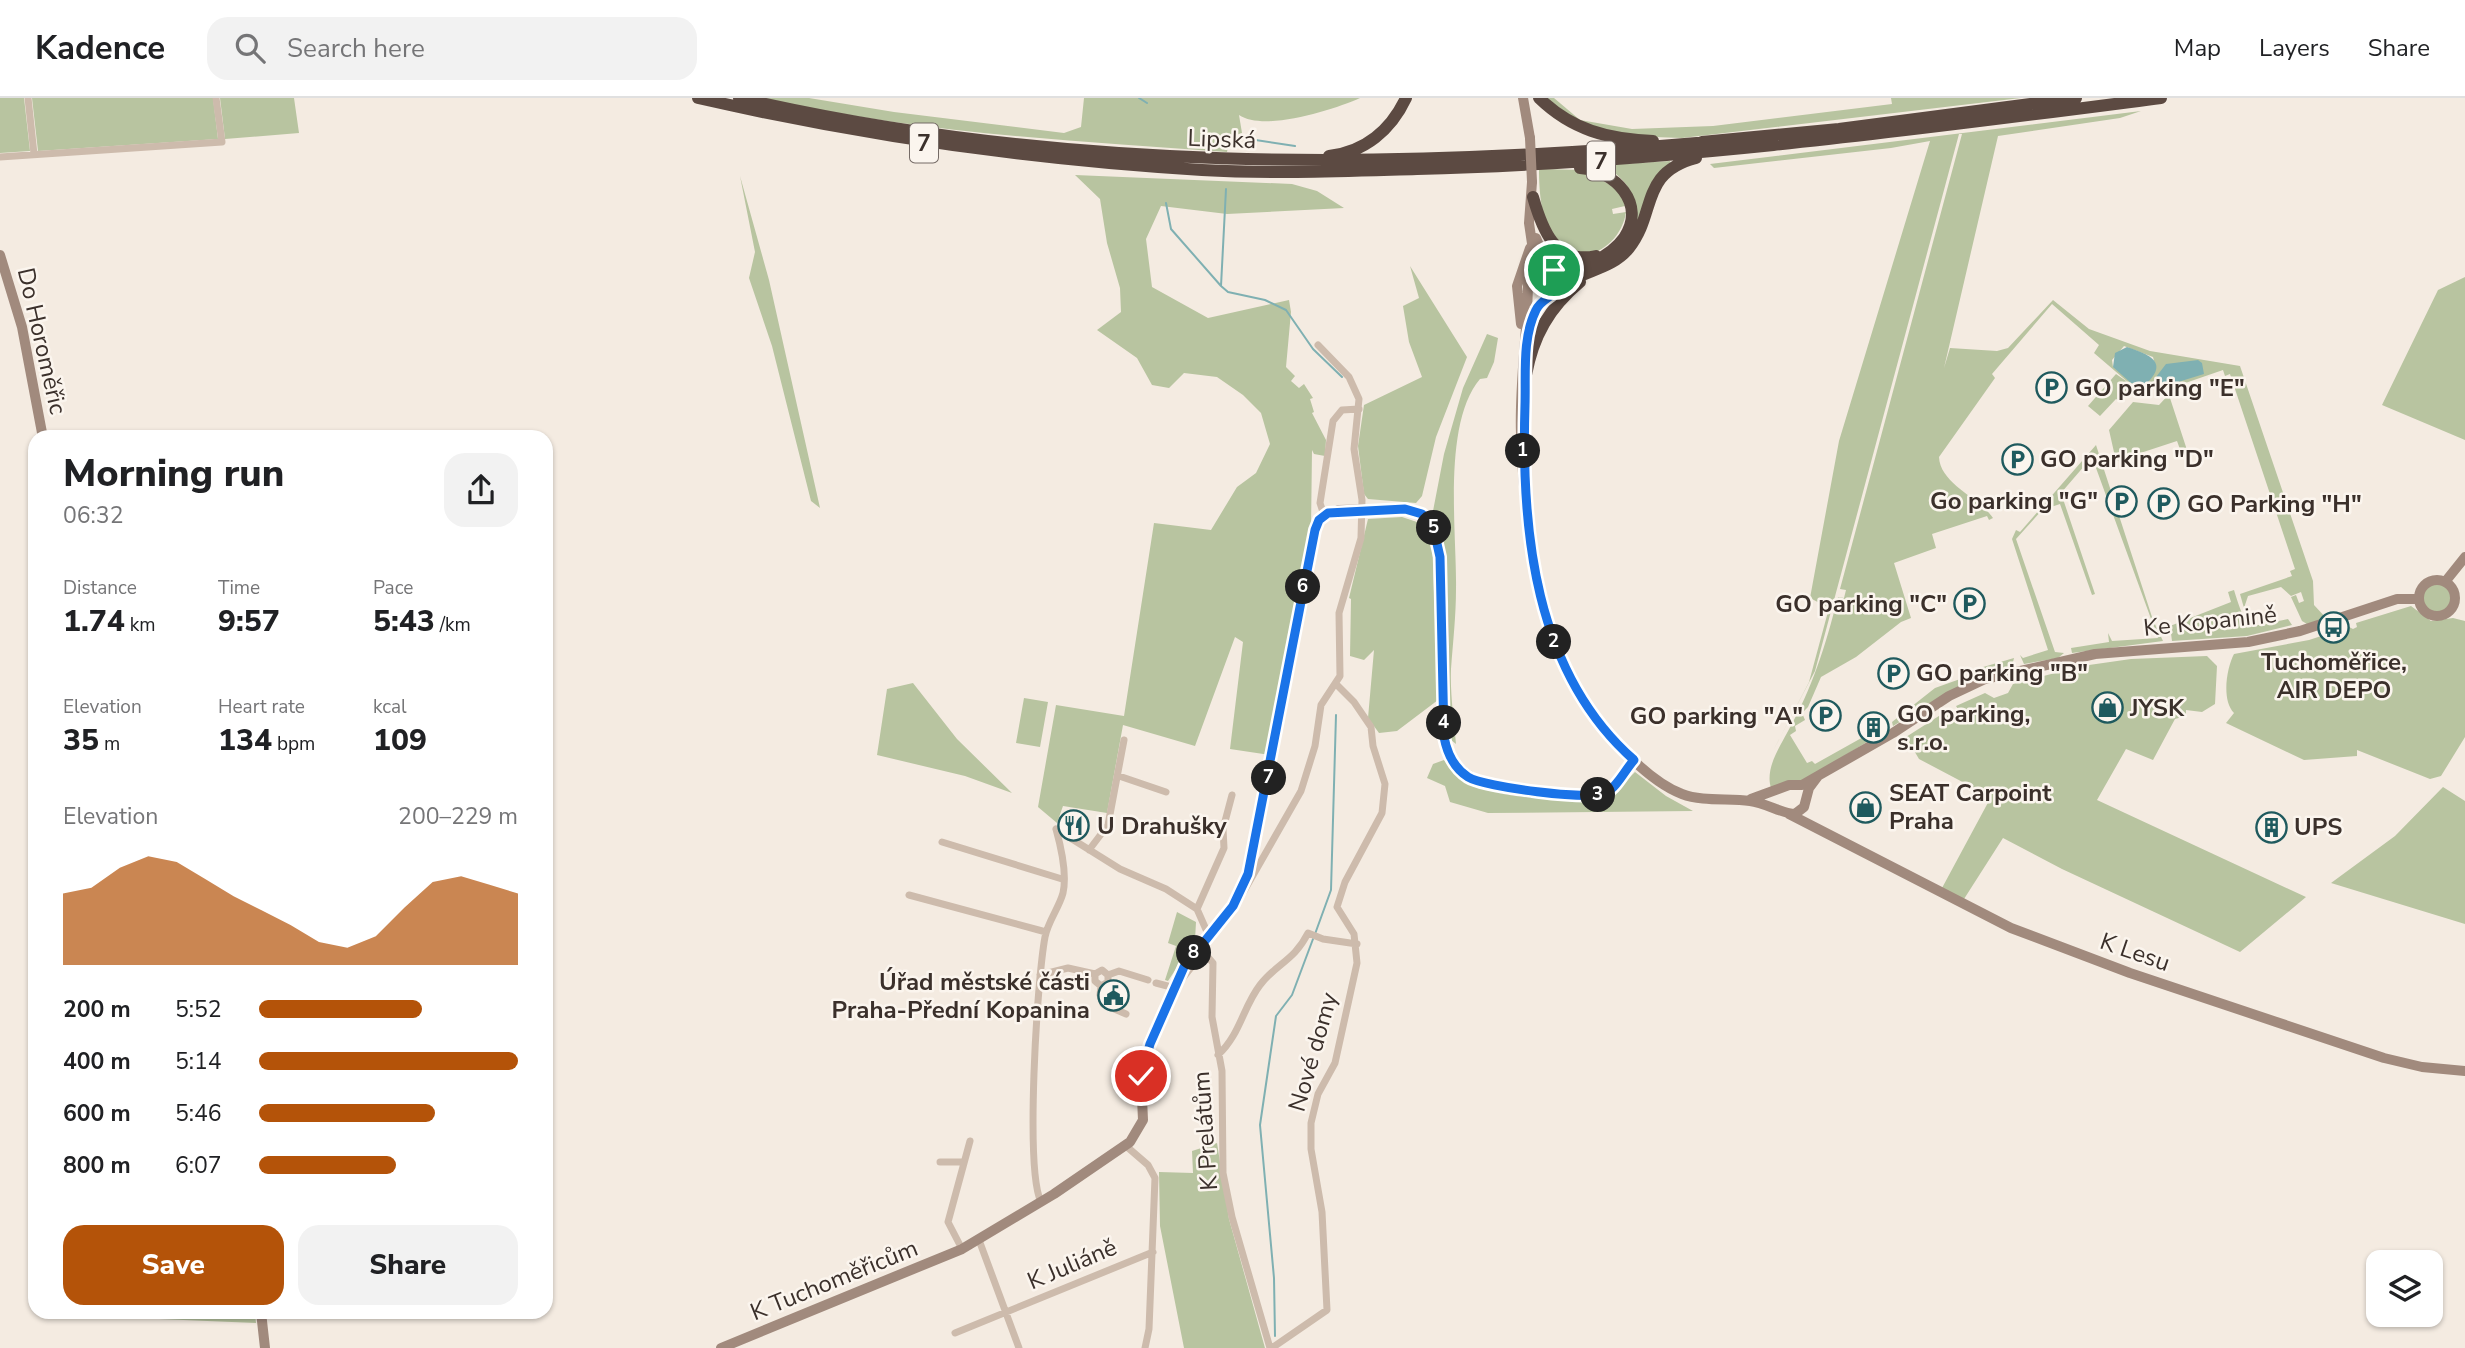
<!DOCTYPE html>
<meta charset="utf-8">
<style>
body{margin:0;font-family:"Nunito Sans",sans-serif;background:#f2f2f2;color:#202124;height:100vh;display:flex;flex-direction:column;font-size:26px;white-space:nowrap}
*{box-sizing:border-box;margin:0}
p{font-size:23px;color:#757577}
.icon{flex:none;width:38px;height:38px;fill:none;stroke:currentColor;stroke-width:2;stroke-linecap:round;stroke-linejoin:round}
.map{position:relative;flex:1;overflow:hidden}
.side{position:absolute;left:28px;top:332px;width:525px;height:889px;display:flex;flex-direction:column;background:#fff;border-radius:21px;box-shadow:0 2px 5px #0004}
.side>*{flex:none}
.fabs{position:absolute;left:2366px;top:1152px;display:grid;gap:14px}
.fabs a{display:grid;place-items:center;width:77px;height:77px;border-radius:14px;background:#fff;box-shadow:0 2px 5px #0004;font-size:35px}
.pin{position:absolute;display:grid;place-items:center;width:60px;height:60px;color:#fff;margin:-30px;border:4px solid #fff;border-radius:50%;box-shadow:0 2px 7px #0007}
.km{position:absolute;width:35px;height:35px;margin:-18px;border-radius:50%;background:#222;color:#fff;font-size:19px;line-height:35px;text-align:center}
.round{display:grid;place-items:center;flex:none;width:74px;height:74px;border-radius:21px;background:#f2f2f2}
.summary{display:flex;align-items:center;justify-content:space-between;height:119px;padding:0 35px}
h1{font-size:38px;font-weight:800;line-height:52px}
.figures{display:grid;grid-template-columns:repeat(3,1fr);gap:10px;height:119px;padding:7px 35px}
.figures div{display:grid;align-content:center}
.figures b{font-size:30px;font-weight:800}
.figures small{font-size:19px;font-weight:400}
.figures p{font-size:19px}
.chart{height:196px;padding:14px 35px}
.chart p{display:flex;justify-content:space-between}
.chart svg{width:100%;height:126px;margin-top:7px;fill:#b45309;opacity:.7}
.action{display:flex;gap:14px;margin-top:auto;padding:14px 35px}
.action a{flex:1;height:80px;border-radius:21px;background:#b45309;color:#fff;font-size:28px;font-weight:800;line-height:80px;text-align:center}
.action a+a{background:#f2f2f2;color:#202124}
ul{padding:0 35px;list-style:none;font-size:23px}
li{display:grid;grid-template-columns:112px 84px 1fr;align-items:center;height:52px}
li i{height:18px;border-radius:9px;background:#b45309}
header{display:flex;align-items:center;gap:42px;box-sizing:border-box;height:98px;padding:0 35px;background:#fff;border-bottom:2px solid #e0e0e0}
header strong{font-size:33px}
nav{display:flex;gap:38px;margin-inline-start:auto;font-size:24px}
.search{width:490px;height:63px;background:#f2f2f2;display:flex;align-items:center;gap:18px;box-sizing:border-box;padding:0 24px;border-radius:21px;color:#757577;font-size:26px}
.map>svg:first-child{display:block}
.green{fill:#b8c4a0;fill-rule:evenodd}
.water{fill:#7fb0b2}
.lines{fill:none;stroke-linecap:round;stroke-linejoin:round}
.stream{stroke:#7fb0b2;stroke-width:2}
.street{stroke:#cdbbac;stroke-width:7}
.secondary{stroke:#a18a7d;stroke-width:10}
.highway{stroke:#5c4a42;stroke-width:12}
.secondary-bridge{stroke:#a18a7d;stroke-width:10}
.route-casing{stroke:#fff;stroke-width:14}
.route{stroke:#1a73e8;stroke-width:9}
.labels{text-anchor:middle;stroke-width:5;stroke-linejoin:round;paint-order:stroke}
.shield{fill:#fbf5ee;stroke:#756b66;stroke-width:2}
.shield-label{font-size:23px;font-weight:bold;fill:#3b302b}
.street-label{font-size:24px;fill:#3b302b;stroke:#fbf5ee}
.poi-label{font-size:24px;font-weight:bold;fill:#3b302b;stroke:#fbf5ee;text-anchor:start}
</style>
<header>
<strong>Kadence</strong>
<div class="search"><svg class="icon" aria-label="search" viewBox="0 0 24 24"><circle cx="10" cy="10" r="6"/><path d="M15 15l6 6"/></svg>Search here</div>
<nav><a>Map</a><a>Layers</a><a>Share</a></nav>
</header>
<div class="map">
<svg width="2465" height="1250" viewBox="0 0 2465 1250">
<rect width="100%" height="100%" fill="#f4ebe1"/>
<path class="green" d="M0,0H24L30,53L0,55Z
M32,0H213L218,41L38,53Z
M220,0H294L299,35L225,41Z
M763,0H809L894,14L1064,35L1081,29L1084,0H1360C1333,12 1264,34 1239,17L1242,35L1230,39L1227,54C1072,43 916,35 763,0Z
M1545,0H1554L1580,22L1632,31L1713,28L1892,6L1891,0H2021L1682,40L1625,38L1578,25Z
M2141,13L2120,20L1998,38L1944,270L1950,250L1997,253L2008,250L2053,202L2089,231L2150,253L2240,268L2313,483L2314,507L2327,521L2307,526L2302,523L2291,499L2296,497L2299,505L2304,503L2301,494L2291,498L2281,489L2248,498L2244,510L2240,496L2292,478L2290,473L2295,471L2230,276L2225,278L2223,272L2168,291L2152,289L2127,299L2125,297L2120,303L2116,301L2100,318L2088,308L2116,276L2129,285L2094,255L2099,247L2052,206L1992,276L1995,280L1939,359C1940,386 1980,400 1993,420L1989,422L1987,418L1932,436L1936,450L1894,465L1911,520L1901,524L1856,559L1821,579L1808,609L1802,615L1805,622L1795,628L1796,633L1790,637L1807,665L1812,663L1815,666L1865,638L1867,640L1880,633V636L1800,685L1771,690C1765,671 1779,650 1787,635C1813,589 1825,549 1838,499L1844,500L1846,492L1840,491L1962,36H1959L1815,573L1773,653L1809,584L1829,510L1810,500L1839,343L1930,43L1891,50L1714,70L1710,66ZM2124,248L2153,259L2156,270L2113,269L2112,262Z
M1670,63L1671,66L1636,128C1635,94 1631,87 1605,67Z
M1539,71L1585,72L1620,93L1625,108L1612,111L1613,116L1626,114C1622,145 1585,173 1558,145C1541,128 1539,93 1539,71Z
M1075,77L1292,86L1317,93L1344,110L1227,116L1161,108L1146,141L1152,189L1208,220L1289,202L1291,214L1286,269L1295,278L1291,283L1299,290L1304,286L1313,300L1310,301L1314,314L1312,315L1326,342L1325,358L1314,356L1312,352L1311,432L1270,657L1230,651L1243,544L1235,539L1195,648L1123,627L1107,715L1063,708L1057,725L1038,709L1056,607L1124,618L1154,425L1211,432L1237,389L1256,375L1270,346L1261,315L1243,297L1217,279L1184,275L1169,290L1152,287L1137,260L1097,232L1121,214L1120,190L1107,145L1100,101Z
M740,78L769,182L820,410L811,403L772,248L749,180L755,154Z
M1410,168L1467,259L1436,339L1422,398L1416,405L1368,401L1364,396L1358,348L1364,307L1422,279L1409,244L1403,208L1419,200Z
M2465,179V342L2382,307L2438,192Z
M1487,236L1498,240L1494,264L1487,280L1480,281C1442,326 1457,435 1456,491C1456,518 1453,544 1451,571C1450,596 1454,622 1456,646L1451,642L1442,440L1433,413L1444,356L1463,290Z
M2172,293L2169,297L2187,352L2181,354L2177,343L2116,363L2109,332L2133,304L2159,307Z
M2096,347L2153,522L2163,543L2072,555L2071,550L2109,544L2108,535L2112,543L2158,540L2092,359L2061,395L2095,496L2092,497L2060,406L2042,412L2016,441L2055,554L2064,555L2058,560L2024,566L2020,557L2023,560L2048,552L2012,441L2016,432L2020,434Z
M1402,419L1417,424L1432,440L1438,602L1397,633L1379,635L1368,620L1374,552L1364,562L1350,558L1351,501L1349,500L1368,421Z
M2422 500a15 15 0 1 1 30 0a15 15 0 1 1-30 0Z
M2234,492C2248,537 2247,529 2288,521L2292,527L2247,538L2172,543L2170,528L2231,504L2228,494Z
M2411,508L2431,523L2453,520L2465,523V639L2441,678L2430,681L2357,652V658L2304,662L2226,625L2234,615C2221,602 2227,569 2234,556L2309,542L2349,529L2353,531L2357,529L2356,525Z
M2207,558L2217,568L2215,606L2202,614L2186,612V618L2175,621L2153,662L2126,651L2097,702L2306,799L2240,854L2062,771L2003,740L1964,801L1942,790L1991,699L1919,661L1906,639L1942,616L1945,619L1958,611L1956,608L1985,595L1994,600L2008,595L2013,586L2082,568L2131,561Z
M2014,560L2012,568L1975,579L1893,628L1892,624L1935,590L1974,576L1973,572Z
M913,585L957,641L1012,695L965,678L877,657L887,591Z
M1024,600L1048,604L1040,649L1016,645Z
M1444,662L1464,683L1487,692L1582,703L1609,700L1635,674L1666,698L1693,713L1488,715L1450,704L1445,688L1427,680L1433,666Z
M2443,689L2465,703V826L2331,785L2395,738Z
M1177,814L1196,824L1195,842L1168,883L1165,882L1176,848L1168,845Z
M1217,1045L1229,1121L1265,1250H1184L1160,1128L1159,1074L1193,1075L1192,1053Z
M157,1215H255L256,1225L159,1221Z"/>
<path class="water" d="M2127,249C2148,256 2171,264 2145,287L2131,285L2113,269L2115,255Z
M2198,262L2202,265L2204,276L2165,288L2156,279L2166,266Z"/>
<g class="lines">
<path class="stream" d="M1139,0L1147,5
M1233,41L1236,39L1295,48
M1166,105L1171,131L1221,188L1228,194L1265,202L1286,212L1313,251L1342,279
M1221,188L1226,91
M1315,836L1331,792L1336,617
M1275,1238L1274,1180L1260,1027L1276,918L1292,897L1313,841"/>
<path class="street" d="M28,0L34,56
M0,59L222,44L216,0
M1324,417L1320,405L1333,323L1342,312L1359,311
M1119,678L1166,694
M1056,731L1120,771L1166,791L1197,811L1208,836
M942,744L1062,781
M1089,752L1108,727L1124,642
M1244,793L1301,693L1315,648L1321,607L1340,578L1339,515L1361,440L1362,402L1354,351L1359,301L1349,279L1318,247
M909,797L1046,834
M1197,811L1224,750L1223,731L1232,697
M1095,876V883L1101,888L1108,884V877
M1040,877L1068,870L1095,876L1102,872L1108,877L1119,873L1148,882
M1156,885L1175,890L1200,858H1207L1213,865L1212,919L1222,973L1223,1075L1232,1119L1270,1250
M1101,888L1100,897L1103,906L1126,916
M1218,957C1240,937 1243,909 1260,887C1277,865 1294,863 1308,835L1323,841L1357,846
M1126,1048L1148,1067L1155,1080L1149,1231L1145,1250
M940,1064H964
M1041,1104C1025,1071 1037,882 1045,839C1048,823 1059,810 1063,795C1067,777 1061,749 1056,731
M979,1142L1019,1250
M962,1151L948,1124L970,1043
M955,1235L1153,1154
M1272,1250L1327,1212L1322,1114L1311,1051V1025L1318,996L1335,965L1357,865L1354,836L1337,809L1345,784L1382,715L1385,686L1373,648L1371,629L1354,604L1336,586"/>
<path class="secondary" d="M1523,0L1530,40
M1532,84L1529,125L1535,166L1528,182C1528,233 1519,285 1521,336C1525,444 1539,567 1619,648C1636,666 1658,687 1682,696C1703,704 1728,700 1750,703C1765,705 1784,716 1795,716L1804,709L1809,690L1818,678
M0,157L22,229L43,340
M1521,226L1517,188L1530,150
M1529,236L1536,211L1556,194L1560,183L1546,164L1536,140
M1382,411C1397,411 1416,408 1428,420C1449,443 1443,600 1445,639C1452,702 1545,694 1593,698L1609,693L1634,662
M2419 500a18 18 0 1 1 36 0a18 18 0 1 1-36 0Z
M2445,484L2465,459
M1751,701L1789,687H1802L1893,635L1949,598L1985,581L2095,556L2248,544L2300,533L2397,501H2418
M1789,716L2011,830L2130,875L2384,960L2422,969L2465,973
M261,1214L265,1250
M721,1250L962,1151L1054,1096L1130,1044L1143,1022L1141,978L1153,938L1184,869L1233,808L1248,776L1315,432L1324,417L1339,412"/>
<path class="highway" d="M698,0C865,38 1032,62 1202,72C1274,76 1346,73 1417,71C1667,65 1913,32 2161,0
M739,0C1058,74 1384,72 1709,44
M1539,0C1572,32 1607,41 1653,43
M1702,44L1839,31L2076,0
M1329,58C1365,54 1391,32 1406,0
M1533,99C1542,131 1555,167 1596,158
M1554,172C1565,177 1574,173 1584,168C1599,162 1614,154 1624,140C1647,106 1615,72 1580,70
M1556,194C1576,172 1610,174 1629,150C1657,115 1639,75 1696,60
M1526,277C1533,238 1549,210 1580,184"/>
<path class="secondary-bridge" d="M1530,40L1532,84
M1339,412L1382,411"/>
</g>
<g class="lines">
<defs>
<path id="route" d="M1141,978L1150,946L1184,869L1233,808L1248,776L1315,432L1319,422L1328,415L1405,411L1422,416L1433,428L1440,459L1444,639C1447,655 1454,670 1468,679C1484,689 1591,703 1606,695C1617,689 1625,672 1634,662C1534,574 1521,431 1525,307C1526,276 1522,240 1536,212C1541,201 1552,200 1558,190L1559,179L1554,172"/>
</defs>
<use href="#route" class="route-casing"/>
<use href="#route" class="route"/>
</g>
<defs>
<symbol id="parking-ring" viewBox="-11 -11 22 22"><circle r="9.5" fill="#fbf5ee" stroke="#1f5a5e" stroke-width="1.5"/><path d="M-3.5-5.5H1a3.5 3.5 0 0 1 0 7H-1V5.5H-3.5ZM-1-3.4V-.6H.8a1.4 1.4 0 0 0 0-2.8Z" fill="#1f5a5e"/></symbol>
<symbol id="bus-ring" viewBox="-11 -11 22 22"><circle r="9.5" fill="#fbf5ee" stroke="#1f5a5e" stroke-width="1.5"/><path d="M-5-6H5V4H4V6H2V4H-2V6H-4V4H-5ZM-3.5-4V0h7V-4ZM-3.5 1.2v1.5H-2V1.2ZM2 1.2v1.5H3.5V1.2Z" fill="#1f5a5e"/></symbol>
<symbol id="shop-ring" viewBox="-11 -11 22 22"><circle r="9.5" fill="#fbf5ee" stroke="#1f5a5e" stroke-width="1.5"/><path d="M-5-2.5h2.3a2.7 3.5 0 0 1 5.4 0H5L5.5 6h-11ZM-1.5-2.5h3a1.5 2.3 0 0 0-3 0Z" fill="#1f5a5e"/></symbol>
<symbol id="building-ring" viewBox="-11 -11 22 22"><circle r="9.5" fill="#fbf5ee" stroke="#1f5a5e" stroke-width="1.5"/><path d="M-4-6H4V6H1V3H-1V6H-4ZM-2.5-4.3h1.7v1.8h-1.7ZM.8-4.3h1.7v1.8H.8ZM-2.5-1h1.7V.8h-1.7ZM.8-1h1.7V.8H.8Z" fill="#1f5a5e"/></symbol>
<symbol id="restaurant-ring" viewBox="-11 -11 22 22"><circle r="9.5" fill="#fbf5ee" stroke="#1f5a5e" stroke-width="1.5"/><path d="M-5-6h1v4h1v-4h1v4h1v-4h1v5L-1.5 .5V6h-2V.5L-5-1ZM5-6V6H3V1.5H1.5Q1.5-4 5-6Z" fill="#1f5a5e"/></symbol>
<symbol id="civic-ring" viewBox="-11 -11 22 22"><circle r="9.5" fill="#fbf5ee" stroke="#1f5a5e" stroke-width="1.5"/><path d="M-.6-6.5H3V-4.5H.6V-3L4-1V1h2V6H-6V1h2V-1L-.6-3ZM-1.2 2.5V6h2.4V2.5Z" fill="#1f5a5e"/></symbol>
</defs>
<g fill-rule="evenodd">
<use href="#parking-ring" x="2034" y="272" width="35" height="35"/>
<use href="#parking-ring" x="2000" y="344" width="35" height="35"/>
<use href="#parking-ring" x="2104" y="386" width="35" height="35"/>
<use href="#parking-ring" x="2146" y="388" width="35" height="35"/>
<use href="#parking-ring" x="1952" y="488" width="35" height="35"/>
<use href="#bus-ring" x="2316" y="512" width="35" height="35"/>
<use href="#parking-ring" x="1876" y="558" width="35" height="35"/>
<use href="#shop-ring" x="2090" y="592" width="35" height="35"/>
<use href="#parking-ring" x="1808" y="600" width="35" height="35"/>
<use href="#building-ring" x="1856" y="612" width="35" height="35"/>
<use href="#shop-ring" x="1848" y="692" width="35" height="35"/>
<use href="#restaurant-ring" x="1056" y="710" width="35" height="35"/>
<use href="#building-ring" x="2254" y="712" width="35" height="35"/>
<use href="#civic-ring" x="1096" y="880" width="35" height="35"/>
</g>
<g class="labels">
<g class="shield">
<rect x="910" y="25.5" width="28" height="39" rx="5"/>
<rect x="1587" y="43.5" width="28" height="39" rx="5"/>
</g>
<g class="shield-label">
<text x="924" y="53">7</text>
<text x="1601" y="71">7</text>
</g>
<g class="street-label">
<text transform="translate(1222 41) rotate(2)" y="8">Lipská</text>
<text transform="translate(42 243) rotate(77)" y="8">Do Horoměřic</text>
<text transform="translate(2210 523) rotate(-6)" y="8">Ke Kopanině</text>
<text transform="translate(2135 854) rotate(19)" y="8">K Lesu</text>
<text transform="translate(1313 954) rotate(-74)" y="8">Nové domy</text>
<text transform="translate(1205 1033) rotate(-94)" y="8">K Prelátům</text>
<text transform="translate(1072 1166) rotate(-23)" y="8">K Juliáně</text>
<text transform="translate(834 1182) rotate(-22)" y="8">K Tuchoměřicům</text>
</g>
<g class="poi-label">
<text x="2075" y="298">GO parking "E"</text>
<text x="2040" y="369">GO parking "D"</text>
<text x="2098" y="411" text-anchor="end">Go parking "G"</text>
<text x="2187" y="414">GO Parking "H"</text>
<text x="1947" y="514" text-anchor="end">GO parking "C"</text>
<text x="2334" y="572" text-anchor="middle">Tuchoměřice,<tspan x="2334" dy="28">AIR DEPO</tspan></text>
<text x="1916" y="583">GO parking "B"</text>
<text x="2130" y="618">JYSK</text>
<text x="1897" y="624">GO parking,<tspan x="1897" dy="28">s.r.o.</tspan></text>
<text x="1803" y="626" text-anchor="end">GO parking "A"</text>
<text x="1889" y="703">SEAT Carpoint<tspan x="1889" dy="28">Praha</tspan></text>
<text x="1097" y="736">U Drahušky</text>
<text x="2294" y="737">UPS</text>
<text x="1090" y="892" text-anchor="end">Úřad městské části<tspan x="1090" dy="28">Praha-Přední Kopanina</tspan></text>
</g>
</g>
</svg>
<div class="fabs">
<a><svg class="icon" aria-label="layers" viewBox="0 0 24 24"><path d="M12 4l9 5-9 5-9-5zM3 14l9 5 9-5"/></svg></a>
</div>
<div class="pin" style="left:1554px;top:172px;background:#1e9e55"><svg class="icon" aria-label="arrive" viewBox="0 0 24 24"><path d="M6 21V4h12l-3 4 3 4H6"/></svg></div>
<div class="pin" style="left:1141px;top:978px;background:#d93025"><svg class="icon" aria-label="check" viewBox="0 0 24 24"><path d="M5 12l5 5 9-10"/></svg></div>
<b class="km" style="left:1523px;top:353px">1</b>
<b class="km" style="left:1554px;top:544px">2</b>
<b class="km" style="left:1598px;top:697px">3</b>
<b class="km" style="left:1444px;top:625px">4</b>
<b class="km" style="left:1434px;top:430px">5</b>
<b class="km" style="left:1303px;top:489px">6</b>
<b class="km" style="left:1269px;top:680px">7</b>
<b class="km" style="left:1194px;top:855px">8</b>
<section class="side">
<div class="summary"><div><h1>Morning run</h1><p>06:32</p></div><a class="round"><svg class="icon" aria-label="share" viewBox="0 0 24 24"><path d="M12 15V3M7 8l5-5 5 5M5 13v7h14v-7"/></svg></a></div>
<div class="figures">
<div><p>Distance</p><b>1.74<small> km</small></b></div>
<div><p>Time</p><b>9:57</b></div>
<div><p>Pace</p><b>5:43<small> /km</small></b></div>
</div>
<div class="figures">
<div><p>Elevation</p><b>35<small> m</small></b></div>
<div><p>Heart rate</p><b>134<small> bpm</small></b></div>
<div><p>kcal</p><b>109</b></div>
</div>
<div class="chart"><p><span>Elevation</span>200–229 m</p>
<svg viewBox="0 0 160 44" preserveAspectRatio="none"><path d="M0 44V19L10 17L20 10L30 6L40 8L50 14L60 20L70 25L80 30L90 36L100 38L110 34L120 24L130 15L140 13L150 16L160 19V44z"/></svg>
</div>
<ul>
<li><b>200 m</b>5:52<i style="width:63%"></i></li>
<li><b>400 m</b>5:14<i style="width:100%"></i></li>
<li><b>600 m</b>5:46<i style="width:68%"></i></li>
<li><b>800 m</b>6:07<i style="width:53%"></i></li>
</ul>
<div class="action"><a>Save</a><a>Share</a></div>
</section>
</div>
